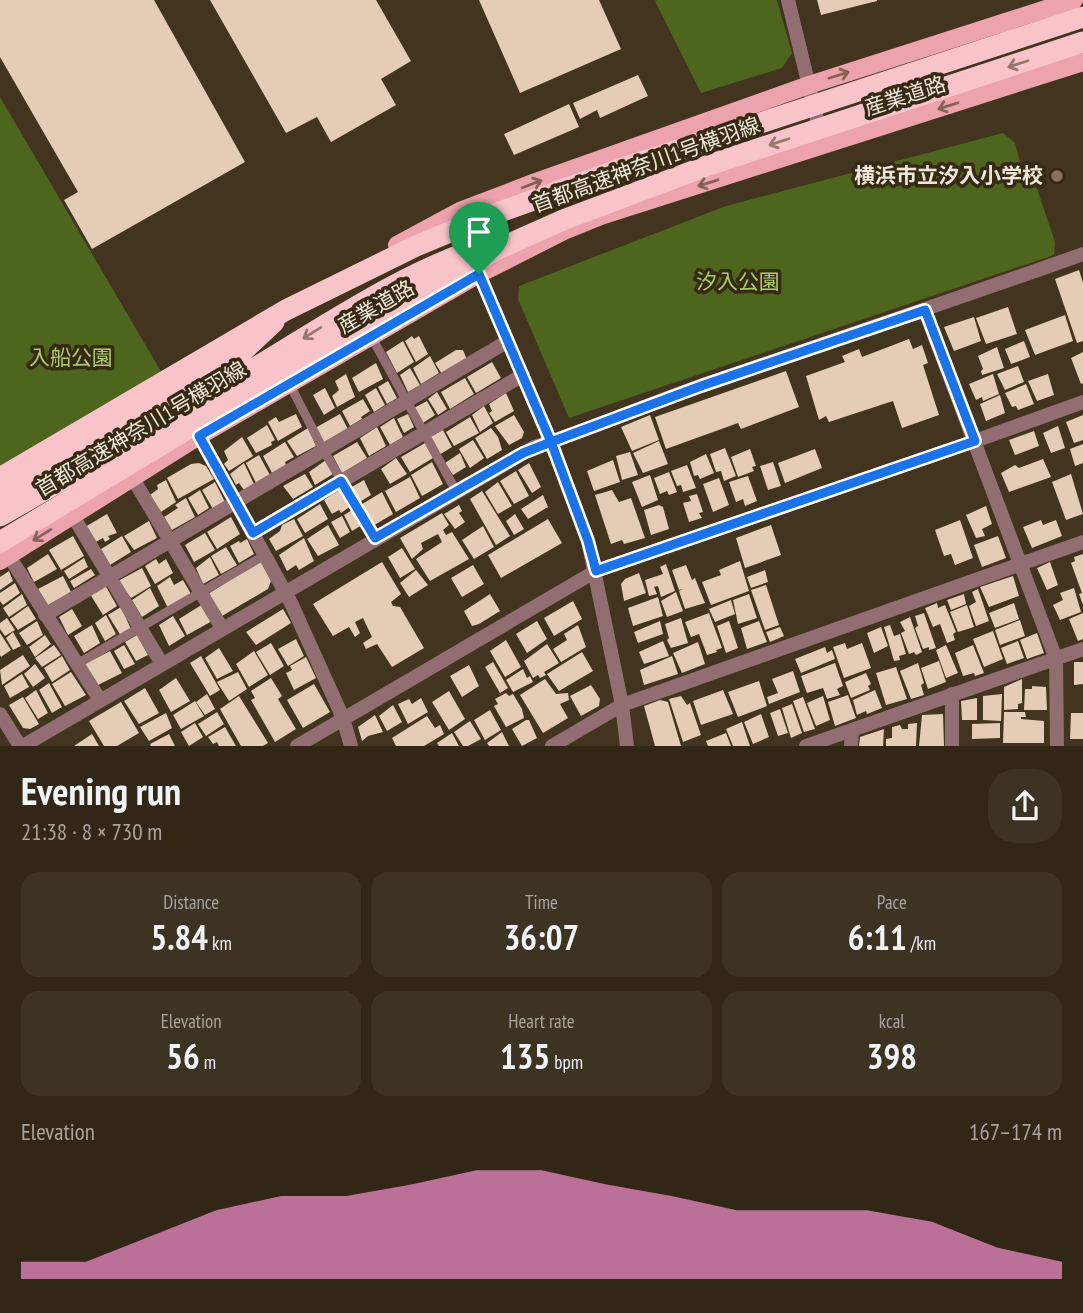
<!DOCTYPE html>
<meta charset="utf-8">
<style>
body{margin:0;font-family:"PT Sans Narrow","Noto Sans JP",sans-serif;background:#3d3323;color:#f1f3f6;height:100vh;display:flex;flex-direction:column;font-size:26px;white-space:nowrap}
*{box-sizing:border-box;margin:0}
p{font-size:23px;color:#a8a5a1}
.icon{flex:none;width:38px;height:38px;fill:none;stroke:currentColor;stroke-width:2;stroke-linecap:round;stroke-linejoin:round}
.map{position:relative;height:746px;overflow:hidden}
.drawer{display:flex;flex-direction:column;background:#322716;flex:1}
.drawer>*{flex:none}
.pin{position:absolute;display:grid;place-items:center;width:60px;height:60px;color:#fff;margin:-72px -30px;border-radius:50% 50% 50% 0;rotate:-45deg;box-shadow:0 0 7px #0007}
.pin .icon{rotate:45deg}
.round{display:grid;place-items:center;flex:none;width:74px;height:74px;border-radius:28px;background:#3d3323}
.headline{display:flex;align-items:center;justify-content:space-between;height:119px;padding:0 21px}
h1{font-size:38px;font-weight:800;line-height:52px}
.stats{display:grid;grid-template-columns:repeat(3,1fr);gap:10px;height:119px;padding:7px 21px}
.stats div{display:grid;align-content:center;border-radius:18px;background:#3d3323;text-align:center}
.stats b{font-size:35px;font-weight:800}
.stats small{font-size:19px;font-weight:400}
.stats p{font-size:19px}
.chart{height:196px;padding:14px 21px}
.chart p{display:flex;justify-content:space-between}
.chart svg{width:100%;height:126px;margin-top:7px;fill:#f690d0;opacity:.7}
.map>svg:first-child{display:block}
.green{fill:#4e651e}
.building{fill:#e4ccb6}
.lines{fill:none;stroke-linecap:round;stroke-linejoin:round}
.service{stroke:#926e72;stroke-width:9}
.minor{stroke:#926e72;stroke-width:14}
.tertiary{stroke:#926e72;stroke-width:14}
.primary{stroke:#eca3ac;stroke-width:18}
.motorway{stroke:#f9c4c9;stroke-width:21}
.motorway-bridge{stroke:#f9c4c9;stroke-width:21}
.oneway{stroke:#98776e}
.oneway2{stroke:#886058}
.route-casing{stroke:#fff;stroke-width:14}
.route{stroke:#1a73e8;stroke-width:9}
.education-dot{fill:#8d6e63;stroke:#372a14;stroke-width:2.5}
.labels{text-anchor:middle;stroke-width:7;stroke-linejoin:round;paint-order:stroke}
.street-label{font-size:21px;fill:#efe7d9;stroke:#372a14}
.poi-label{font-size:21px;font-weight:bold;fill:#efe7d9;stroke:#372a14;text-anchor:end}
.park-label{font-size:21px;fill:#abcd6b;stroke:#372a14}
</style>
<div class="map">
<svg width="1083" height="746" viewBox="0 0 1083 746">
<rect width="100%" height="100%" fill="#42341e"/>
<path class="green" d="M657,0H777L792,53L782,68L701,93L655,1Z
M0,97L166,380L0,489Z
M1003,133L1015,143L1023,173L1035,183L1055,242L1054,255L569,418L518,299L519,286L726,206Z"/>
<path class="building" d="M0,0H154L245,162L92,249L64,200L78,192L0,57Z
M210,0H376L411,61L381,79L396,105L331,142L317,117L286,133Z
M479,0H599L621,49L520,93Z
M817,0H877V1L821,15Z
M638,75L648,96L600,118L597,110L580,119L573,103Z
M569,104L579,127L514,155L504,134Z
M1079,270L1083,283V341L1077,343L1055,279Z
M1008,307L1017,334L986,344L976,318Z
M1065,315L1073,341L1035,355L1025,330Z
M974,317L981,341L954,351L944,327Z
M412,336L414,339L419,336L428,354L416,362L405,341Z
M909,339L913,349L922,345L928,363L923,365L939,415L902,428L893,401L829,422L826,416L819,420L806,376L845,362L842,356L859,349L862,357Z
M403,341L414,362L397,373L386,352Z
M1024,341L1030,357L1011,364L1005,349Z
M997,347L1004,368L982,375L981,371L983,369L978,356Z
M456,350H463L467,360L442,374L435,363Z
M1083,352V383L1081,384L1071,358Z
M430,356L439,373L421,384L413,368Z
M492,362L501,378L476,393L467,377Z
M376,363L383,379L359,392L352,378Z
M1018,366L1024,382L1005,390L997,374Z
M410,368L420,385L408,392L400,375Z
M786,371L799,407L741,429L738,423L666,449L655,417Z
M346,374L355,397L337,407L332,396L339,390L335,381Z
M993,374L999,394L983,401L982,397L976,400L969,384Z
M1048,374L1054,395L1037,401L1028,381Z
M465,378L474,394L450,409L441,392Z
M388,381L397,398L387,404L378,387Z
M1026,384L1034,404L1018,410L1016,406L1012,407L1005,393Z
M325,388L335,408L324,415L313,395Z
M376,388L385,405L374,412L365,395Z
M437,392L447,409L438,415L428,399Z
M506,393L514,411L495,422L489,413L492,411L489,404Z
M1000,395L1005,413L986,421L980,404Z
M363,399L370,411L361,417L362,419L350,426L342,411Z
M427,401L435,415L423,423L414,408Z
M484,406L493,423L480,432L472,415Z
M296,414L302,427L278,441L268,422L276,417L279,422Z
M340,414L348,429L324,444L315,428Z
M408,414L414,427L404,433L397,419Z
M514,415L524,432L522,438L509,445L495,426Z
M650,415L659,440L632,451L621,427Z
M1083,415V440L1074,443L1066,422Z
M470,417L479,433L454,446L446,432Z
M394,418L403,437L390,445L380,427Z
M267,425L275,440L271,442L272,445L256,453L247,438Z
M1058,426L1065,448L1051,453L1043,433Z
M377,427L386,446L369,456L360,438Z
M308,428L316,446L297,456L287,441Z
M491,428L498,437L502,450L487,459L475,438Z
M443,430L452,447L439,455L430,437Z
M1034,431L1039,446L1015,455L1009,440Z
M242,437L253,456L229,471L224,464L228,460L224,451Z
M473,440L484,458L470,468L459,449Z
M659,441L668,464L643,473L633,453Z
M285,442L294,457L285,462L286,465L272,473L263,456Z
M357,442L367,458L342,473L333,456Z
M425,443L433,458L410,472L401,457Z
M1083,444V463L1075,466L1070,449Z
M725,448L736,476L724,481L721,471L716,472L710,454Z
M750,449L756,466L752,467L754,471L738,477L731,457Z
M815,449L822,468L785,483L778,463Z
M630,452L638,475L622,480L616,456Z
M460,453L466,467L453,475L445,463Z
M706,454L714,473L700,479L698,475L694,476L690,462Z
M259,455L270,475L256,483L246,463Z
M396,458L407,474L390,484L381,469Z
M1043,459L1051,477L1009,492L1001,473L1015,465L1019,468Z
M326,460L333,474L315,485L309,472Z
M613,460L620,482L594,491L587,471Z
M432,462L443,484L422,496L411,475Z
M773,462L781,486L768,490L760,466Z
M199,463L206,466L214,479L178,499L167,478L191,464Z
M244,463L254,484L244,490L239,483L236,485L230,474Z
M529,463L541,487L532,493L518,470Z
M687,465L696,488L683,492L681,485L677,486L671,471Z
M516,471L529,496L514,504L500,481Z
M669,472L677,492L669,495L667,491L660,494L654,478Z
M305,474L313,487L293,499L283,486Z
M1071,474L1083,514L1066,520L1052,482Z
M650,475L658,500L642,507L632,482Z
M748,476L757,501L745,506L743,499L736,502L729,482Z
M410,477L420,498L396,512L385,491Z
M719,478L729,505L713,512L703,484Z
M166,480L176,502L161,512L150,495L158,489L157,485Z
M364,480L371,495L358,503L350,488Z
M215,482L225,502L213,509L202,490Z
M498,482L512,506L498,514L485,492Z
M341,488L351,506L341,513L339,510L332,514L324,500Z
M200,490L209,508L198,515L188,498Z
M612,490L619,502L631,498L645,538L624,544L622,540L611,544L595,495Z
M482,491L510,536L496,545L470,499Z
M382,492L393,514L371,527L359,506Z
M697,494L703,512L699,513L702,518L689,522L683,503L691,501L689,496Z
M543,495L548,507L528,519L521,509Z
M186,498L195,517L172,530L164,517L178,508L175,505Z
M320,504L328,519L305,533L297,519Z
M459,505L462,511L459,513L465,522L455,529L444,514Z
M659,505L663,507L669,529L651,535L644,510Z
M986,506L992,524L982,529L985,536L976,538L966,515Z
M354,509L362,525L352,531L344,515Z
M442,513L449,525L443,530L446,535L452,532L469,559L430,581L416,559L442,542L438,534L421,543L423,549L412,559L400,538Z
M107,514L117,533L108,536L110,539L105,542L103,538L94,543L85,527Z
M515,514L524,529L514,535L506,521Z
M342,516L350,532L340,538L331,522Z
M231,517L240,534L217,549L207,532Z
M294,519L303,536L276,551L269,539L280,531L282,525Z
M548,519L562,543L501,578L488,555Z
M960,520L973,558L955,565L951,554L944,556L935,530Z
M1041,520L1043,525L1056,520L1062,536L1032,548L1023,527Z
M149,521L157,538L134,550L124,536Z
M328,525L339,545L318,556L307,539Z
M771,525L781,555L745,568L736,538Z
M483,526L494,547L474,559L462,540Z
M205,533L215,550L194,562L185,545Z
M73,536L84,556L61,570L49,550Z
M122,536L131,552L110,565L101,549Z
M998,536L1006,558L982,567L974,545Z
M304,538L314,561L299,570L296,565L287,571L279,555Z
M247,539L254,554L239,563L230,546L239,541L240,543Z
M226,547L237,565L221,574L211,556Z
M402,548L415,569L400,578L388,557Z
M48,554L57,569L34,582L27,568Z
M1083,554V605L1079,594L1082,593L1071,563L1075,561L1074,557Z
M210,557L219,575L203,584L196,568Z
M84,558L88,567L69,579L64,571Z
M156,559L159,564L166,559L173,573L155,584L145,566Z
M261,561L271,581L268,589L222,616L208,594Z
M740,561L749,591L711,605L702,582L721,575L719,570Z
M382,562L401,594L391,602L393,606L400,607L424,648L392,667L377,644L366,649L363,643L372,637L363,618L355,622L360,633L355,637L349,627L333,636L313,604Z
M1050,562L1058,585L1047,590L1037,568Z
M666,564L675,591L661,597L658,586L654,587L657,594L649,596L645,580L663,574L660,567Z
M473,565L484,584L462,597L451,578Z
M686,565L692,580L695,578L705,603L685,609L679,591L683,589L679,590L672,570Z
M142,568L151,586L131,598L118,581Z
M91,569L95,575L74,588L70,581Z
M416,570L428,585L409,597L400,583Z
M765,570L768,582L751,588L747,577Z
M9,571L13,581L0,590V577Z
M639,573L646,593L624,601L621,584L625,579Z
M63,576L71,592L48,605L38,589Z
M1013,576L1019,596L989,607L980,587Z
M170,577L174,585L183,580L191,594L168,608L157,586Z
M15,583L20,593L3,605L0,601V593Z
M105,585L117,606L103,615L90,594Z
M766,585L779,625L765,630L751,590Z
M150,588L159,606L142,617L132,600Z
M1074,588L1081,612L1060,620L1053,605L1063,600L1060,593Z
M978,589L989,621L976,626L969,606L976,602L972,592Z
M676,592L683,611L667,617L661,601Z
M22,594L27,605L9,617L3,608Z
M490,594L500,611L479,624L472,626L464,611Z
M749,594L757,618L738,624L733,600Z
M964,594L966,604L951,610L947,600Z
M658,597L663,616L633,626L628,608Z
M731,600L735,614L715,622L709,609Z
M573,601L582,619L554,636L544,618Z
M937,603L938,608L945,605L956,632L953,634L955,640L947,643L940,624L933,627L925,608Z
M1014,603L1019,619L995,628L989,613Z
M203,604L212,621L187,635L179,619Z
M967,605L974,627L958,632L950,612Z
M28,606L36,619L18,630L10,619Z
M121,607L131,629L121,636L108,615Z
M72,609L82,626L68,635L59,617Z
M283,609L291,623L256,645L246,632Z
M709,613L722,648L716,650L717,652L707,655L699,634L691,637L685,622Z
M924,613L936,648L929,650V647L923,649L915,628L918,626L915,616Z
M1083,613V639L1078,641L1069,619Z
M106,615L116,634L105,641L95,623Z
M173,616L185,636L169,646L159,625Z
M910,617L922,652L916,655L914,652L909,654L901,633L905,631L900,622Z
M7,618L15,630L5,636L0,629V623Z
M681,618L688,643L671,648L667,640L669,638L665,624Z
M1020,620L1025,636L1000,645L995,630Z
M37,621L43,635L27,645L19,633Z
M537,621L547,639L527,653L516,634Z
M660,621L663,634L638,643L634,632Z
M729,621L738,648L726,653L717,626Z
M759,621L767,642L747,649L741,628Z
M92,625L100,643L84,653L74,636Z
M578,625L586,647L561,662L553,649L567,640L564,634Z
M890,625L894,636L900,634L906,654L899,656L900,660L894,661L884,627Z
M780,627L784,636L770,642L766,632Z
M881,627L888,646L874,653L867,633Z
M993,631L1003,659L984,667L973,639Z
M13,632L21,646L13,650L6,638Z
M0,633L11,650L1,657L0,655Z
M1037,633L1044,653L1027,659L1020,640Z
M45,635L51,644L35,657L29,647Z
M137,635L148,655L136,661L125,642Z
M296,639L304,656L288,666L278,649Z
M506,640L521,667L505,677L490,651Z
M663,641L669,656L644,664L639,652Z
M1018,641L1024,658L1007,664L1001,648Z
M698,642L705,664L682,673L673,653Z
M271,643L284,666L270,675L256,652Z
M845,643L847,649L862,643L871,668L844,678L833,647Z
M547,644L559,663L544,672L546,675L540,678L538,675L533,678L524,661Z
M54,645L61,655L42,667L35,658Z
M124,645L135,664L124,669L114,651Z
M946,645L958,673L946,678L936,650Z
M973,645L984,673L975,676L974,673L963,676L955,653Z
M825,647L827,653L832,650L835,659L801,673L795,659Z
M219,648L233,671L217,679L205,658Z
M110,651L122,673L96,686L83,665Z
M254,651L268,675L249,687L236,664Z
M582,652L593,671L559,691L547,674Z
M23,655L30,666L2,685L0,670Z
M62,656L70,670L52,682L44,668Z
M201,656L220,690L210,696L190,663Z
M672,656L678,674L644,685L640,670Z
M306,657L316,678L294,690L286,673L292,670L290,666Z
M939,661L946,682L928,689L921,668Z
M493,662L508,688L500,693L485,667Z
M1074,662H1083V684L1074,685Z
M835,663L843,686L837,689L840,695L827,699L823,688L807,693L801,676Z
M918,663L924,683L921,685L924,695L911,699L900,671Z
M35,664L45,678L33,687L24,674Z
M469,665L479,686L462,697L450,676Z
M896,667L907,699L886,705L876,673Z
M523,669L527,678L530,676L533,682L513,692L506,680Z
M793,671L800,692L769,704L767,697L778,693L772,679Z
M71,672L86,695L65,706L52,684Z
M238,672L247,689L229,701L217,682Z
M866,673L871,684L868,686L870,690L851,698L845,682Z
M22,674L29,687L10,698L4,686Z
M176,678L190,701L171,712L159,690Z
M271,678L282,696L278,699L296,729L275,742L251,700L255,698L251,691Z
M545,679L556,694L568,693L569,700L560,704L568,718L543,733L520,695Z
M1022,679V703L1018,704V709L1004,710V687Z
M759,681L767,706L738,717L728,692Z
M49,683L62,707L52,713L39,690Z
M314,684L330,712L303,728L287,700Z
M591,685L600,699L599,706L581,716L570,696Z
M1032,686L1046,687L1047,710H1024L1025,689H1032Z
M145,688L159,713L139,724L124,701Z
M36,690L48,713L38,719L25,698Z
M723,690L733,714L701,725L693,701Z
M875,690L882,708L867,714L866,711L857,715L853,700Z
M449,691L465,719L449,730L432,702Z
M506,693L509,696L513,694L522,709L524,718L506,727L494,706L498,704L495,699Z
M207,694L215,709L205,715L196,702Z
M1002,694L1001,721L983,720V696Z
M848,695L856,718L835,726L828,702Z
M239,696L268,743L263,746H241L220,709Z
M681,696L687,705L690,703L701,735L683,742L669,699Z
M823,696L830,720L816,726L807,703Z
M23,697L39,724L30,729L23,728L9,705Z
M803,697L815,729L804,732L793,701Z
M421,698L428,712L408,724L398,704L409,699L412,704Z
M977,698V720H962L961,701Z
M660,700L668,702L681,746H655L644,706Z
M195,701L204,716L181,729L173,715Z
M121,702L139,733L117,746H104L89,721Z
M792,704L802,733L791,738L782,708Z
M393,705L402,722L387,731L379,716Z
M780,709L788,733L778,736L770,713Z
M490,710L501,730L485,740L474,720Z
M217,712L224,724L206,736L198,724Z
M1004,712H1025L1026,717H1021V719L1044,721V743H1003Z
M166,713L172,728L149,741L140,727Z
M1071,713H1083V739H1070Z
M761,714L769,737L753,744L744,722Z
M943,714L944,746H919L922,715Z
M375,715L383,732L368,736L362,741L358,727Z
M427,716L435,728L440,725L444,734L424,746H396L392,738Z
M526,720H529L537,738L522,746L512,729Z
M470,721L481,739L468,746H463L454,732Z
M742,722L750,746H733L726,729Z
M195,723L203,737L189,746L181,732Z
M917,723L916,746H886V739L892,738V727L900,725L902,729H908V724Z
M1000,723V738L972,739V724Z
M225,727L236,746H219L217,742L213,744L208,737Z
M884,729L883,746H859L860,737Z
M502,732L509,746H489L487,743Z
M452,733L459,746H439L437,743Z
M726,733L731,746H708L706,741Z
M92,734L99,746H74Z
M169,734L175,746H151L150,744Z"/>
<g class="lines">
<path class="service" d="M371,336L456,491
M290,385L324,451L375,538
M77,664L265,555"/>
<path class="minor" d="M788,0L821,135
M925,311L1056,659L1057,746
M199,436L291,603L343,718L351,746
M975,441L1083,402
M132,477L222,628
M73,516L162,664
M253,533L523,375
M9,556L100,700
M45,615L508,341
M952,694V746
M23,746L534,447C592,430 647,404 704,385C830,341 957,299 1083,254
M552,746L622,705L1083,542
M806,746L1083,649
M851,746L852,730"/>
<path class="tertiary" d="M479,274L551,442L588,541L622,705L627,746
M0,714L20,746
M297,746L596,571L975,441"/>
<path class="primary" d="M397,245L460,211L533,183L809,85L1074,0
M0,561L199,436L479,274L564,231L601,216L1083,62"/>
<path class="motorway" d="M0,499L217,371L243,351L274,322
M0,516C82,469 164,423 245,374C322,328 414,264 500,242"/>
<path class="motorway-bridge" d="M0,478L286,310L416,246L486,217L623,168L1083,17
M0,542L375,316L498,249L563,220L709,165L1083,42"/>
</g>
<defs><path id="oneway-shaft" d="M-6 0H5M1.5-3L5.5 0L1.5 3" fill="none" stroke-width="1.6" stroke-linecap="round" stroke-linejoin="round" transform="scale(1.75)"/></defs>
<g class="oneway">
<use href="#oneway-shaft" transform="translate(1018 64) rotate(162)"/>
<use href="#oneway-shaft" transform="translate(779 142) rotate(162)"/>
<use href="#oneway-shaft" transform="translate(312 333) rotate(148)"/>
</g>
<g class="oneway2">
<use href="#oneway-shaft" transform="translate(839 75) rotate(-18)"/>
<use href="#oneway-shaft" transform="translate(948 106) rotate(162)"/>
<use href="#oneway-shaft" transform="translate(708 183) rotate(163)"/>
<use href="#oneway-shaft" transform="translate(532 184) rotate(-21)"/>
<use href="#oneway-shaft" transform="translate(42 535) rotate(148)"/>
</g>
<g class="lines">
<defs>
<path id="route" d="M479,274L199,436L253,533L341,481L375,538L523,453L551,442L588,541L596,571L975,441L925,310L701,386L551,442L479,274"/>
</defs>
<use href="#route" class="route-casing"/>
<use href="#route" class="route"/>
</g>
<circle class="education-dot" cx="1057" cy="176" r="7"/>
<g class="labels">
<g class="street-label">
<text transform="translate(905 96) rotate(-18)" y="7">産業道路</text>
<text transform="translate(646 165) rotate(-20)" y="7">首都高速神奈川1号横羽線</text>
<text transform="translate(376 307) rotate(-30)" y="7">産業道路</text>
<text transform="translate(141 429) rotate(-31)" y="7">首都高速神奈川1号横羽線</text>
</g>
<g class="poi-label">
<text x="1043" y="183">横浜市立汐入小学校</text>
</g>
<g class="park-label">
<text x="738" y="289">汐入公園</text>
<text x="71" y="365">入船公園</text>
</g>
</g>
</svg>
<div class="pin" style="left:479px;top:274px;background:#1e9e55"><svg class="icon" aria-label="arrive" viewBox="0 0 24 24"><path d="M6 21V4h12l-3 4 3 4H6"/></svg></div>
</div>
<section class="drawer">
<div class="headline"><div><h1>Evening run</h1><p>21:38 · 8 × 730 m</p></div><a class="round"><svg class="icon" aria-label="share" viewBox="0 0 24 24"><path d="M12 15V3M7 8l5-5 5 5M5 13v7h14v-7"/></svg></a></div>
<div class="stats">
<div><p>Distance</p><b>5.84<small> km</small></b></div>
<div><p>Time</p><b>36:07</b></div>
<div><p>Pace</p><b>6:11<small> /km</small></b></div>
</div>
<div class="stats">
<div><p>Elevation</p><b>56<small> m</small></b></div>
<div><p>Heart rate</p><b>135<small> bpm</small></b></div>
<div><p>kcal</p><b>398</b></div>
</div>
<div class="chart"><p><span>Elevation</span>167–174 m</p>
<svg viewBox="0 0 160 44" preserveAspectRatio="none"><path d="M0 44V38L10 38L20 29L30 20L40 15L50 15L60 11L70 6L80 6L90 11L100 15L110 20L120 20L130 20L140 24L150 33L160 38V44z"/></svg>
</div>
</section>
